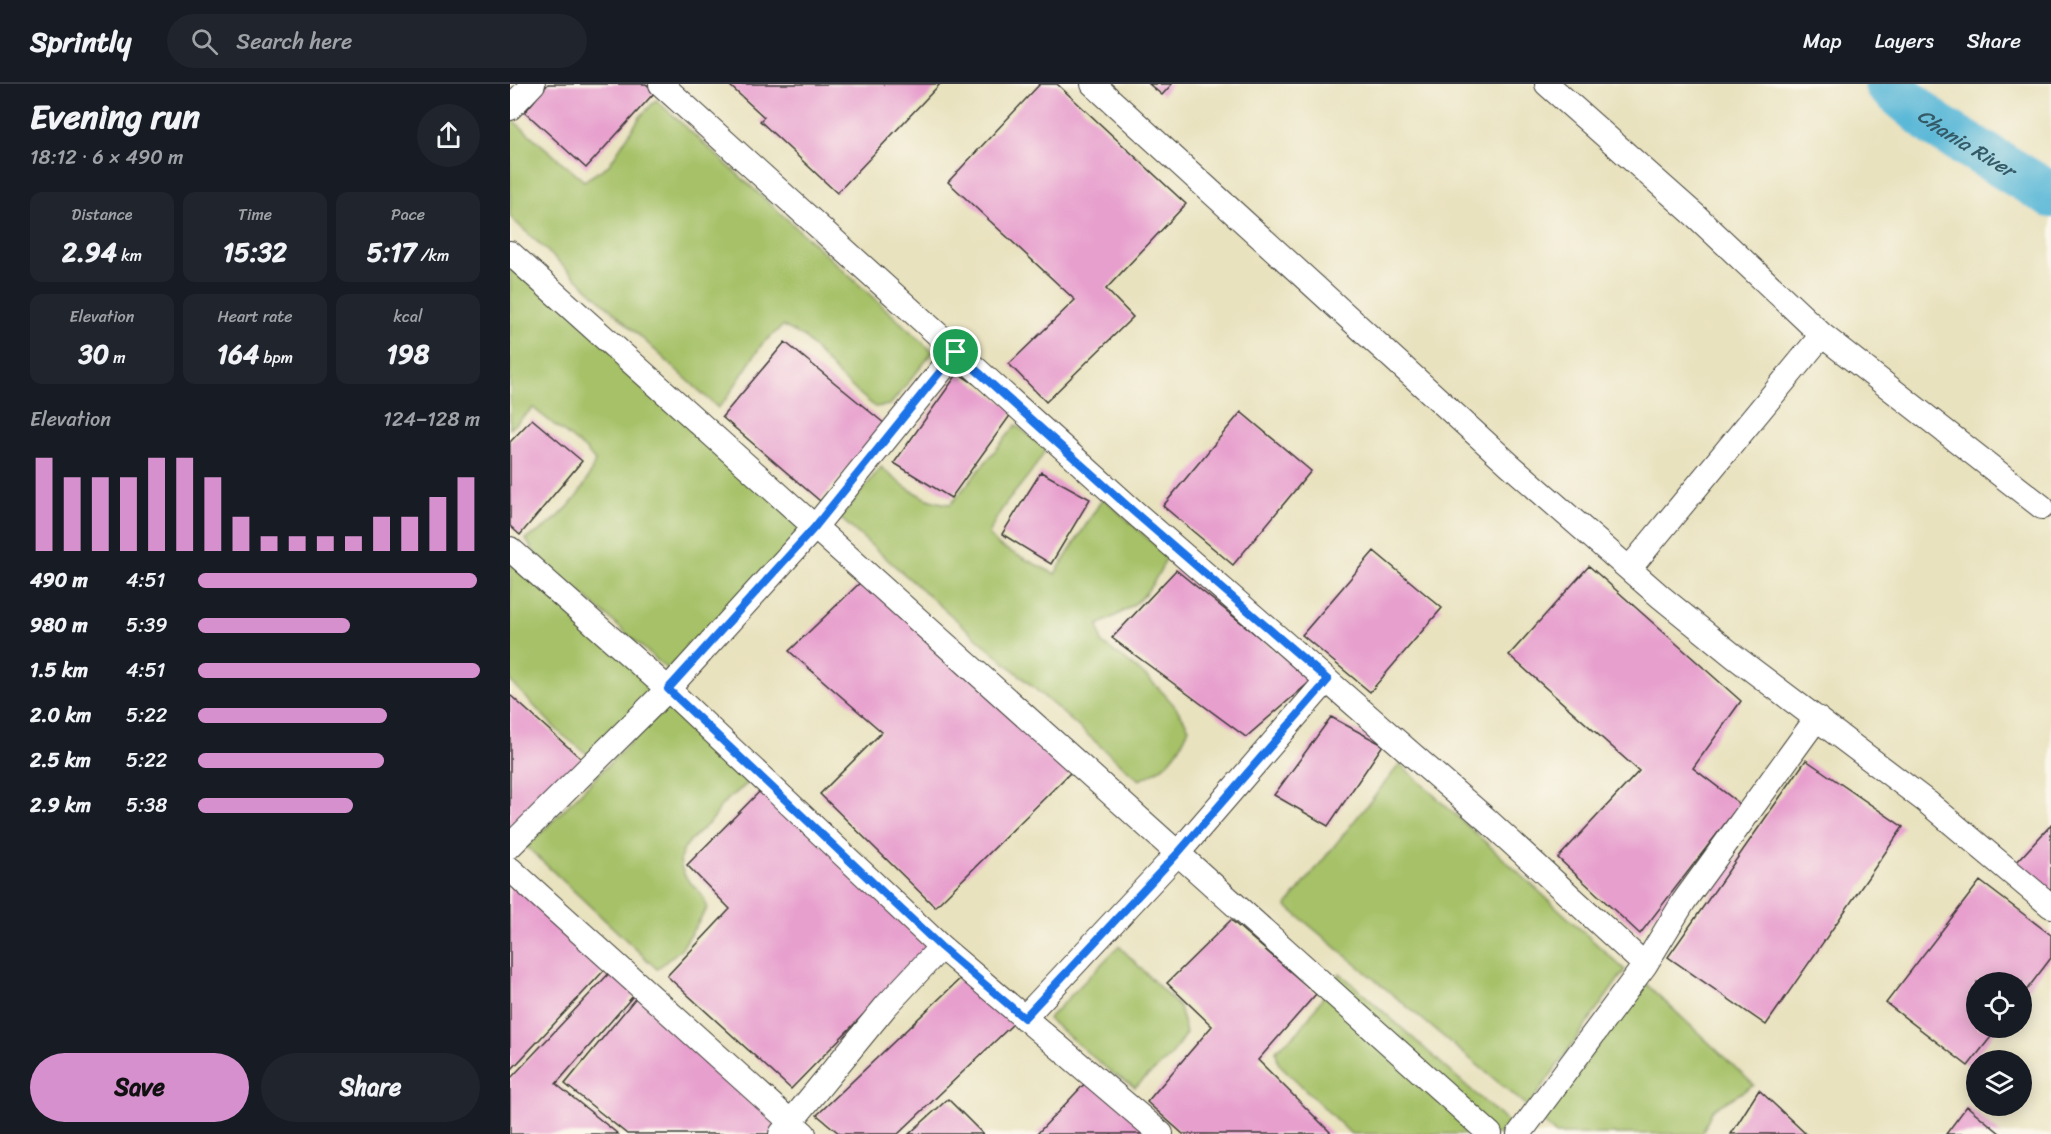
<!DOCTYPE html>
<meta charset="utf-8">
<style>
body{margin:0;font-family:Sriracha,sans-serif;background:#20242c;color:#f1f3f6;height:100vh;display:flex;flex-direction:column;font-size:22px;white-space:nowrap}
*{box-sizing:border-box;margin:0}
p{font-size:20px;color:#9ea1a6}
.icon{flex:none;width:33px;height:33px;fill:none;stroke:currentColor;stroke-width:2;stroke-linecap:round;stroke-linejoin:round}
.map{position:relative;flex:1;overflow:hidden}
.panel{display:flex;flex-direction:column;background:#171b24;width:510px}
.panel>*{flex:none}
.buttons{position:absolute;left:1456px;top:888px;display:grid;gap:12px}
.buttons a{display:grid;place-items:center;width:66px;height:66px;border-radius:50%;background:#171b24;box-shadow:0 3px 15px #0003;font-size:30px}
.pin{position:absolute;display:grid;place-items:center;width:51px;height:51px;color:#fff;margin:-26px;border:3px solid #fff;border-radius:50%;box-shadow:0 2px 6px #0007}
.round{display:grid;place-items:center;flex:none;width:63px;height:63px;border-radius:32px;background:#20242c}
.headline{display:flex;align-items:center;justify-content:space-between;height:102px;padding:0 30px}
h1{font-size:33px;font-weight:800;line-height:45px}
.figures{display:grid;grid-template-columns:repeat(3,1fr);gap:9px;height:102px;padding:6px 30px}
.figures div{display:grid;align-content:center;border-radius:12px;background:#20242c;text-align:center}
.figures b{font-size:26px;font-weight:800}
.figures small{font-size:16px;font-weight:400}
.figures p{font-size:16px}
.chart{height:168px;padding:12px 30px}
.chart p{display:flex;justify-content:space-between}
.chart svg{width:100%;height:108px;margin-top:6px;stroke:#d690ce;stroke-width:6}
.action{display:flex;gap:12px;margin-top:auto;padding:12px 30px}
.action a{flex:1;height:69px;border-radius:36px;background:#d690ce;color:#111;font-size:24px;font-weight:800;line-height:69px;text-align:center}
.action a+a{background:#20242c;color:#f1f3f6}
ul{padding:0 30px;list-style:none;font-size:20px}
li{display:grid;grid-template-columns:96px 72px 1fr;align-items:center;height:45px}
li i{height:15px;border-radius:8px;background:#d690ce}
header{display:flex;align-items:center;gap:36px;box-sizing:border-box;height:84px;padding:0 30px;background:#171b24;border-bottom:2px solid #363941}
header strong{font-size:28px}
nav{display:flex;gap:33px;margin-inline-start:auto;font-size:21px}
.search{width:420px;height:54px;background:#20242c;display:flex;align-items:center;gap:15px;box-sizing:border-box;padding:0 21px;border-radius:33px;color:#9ea1a6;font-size:22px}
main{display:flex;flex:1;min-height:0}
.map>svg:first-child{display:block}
.green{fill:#a6c167;stroke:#616e42;stroke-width:1.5}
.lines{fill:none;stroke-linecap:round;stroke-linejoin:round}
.river{stroke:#59b7d7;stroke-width:46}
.building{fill:#e79fcd}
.minor-casing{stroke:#3b3a34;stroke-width:26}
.minor{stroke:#fff;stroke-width:24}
.route-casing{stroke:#fff;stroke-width:12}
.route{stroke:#1a73e8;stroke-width:8}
.labels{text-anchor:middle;stroke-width:6;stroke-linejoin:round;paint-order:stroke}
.water-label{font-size:20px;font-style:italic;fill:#345a67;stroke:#fbf7ec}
</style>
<header>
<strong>Sprintly</strong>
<div class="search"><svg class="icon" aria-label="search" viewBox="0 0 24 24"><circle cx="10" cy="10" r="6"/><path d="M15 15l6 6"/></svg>Search here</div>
<nav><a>Map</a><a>Layers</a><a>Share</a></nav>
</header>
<main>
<section class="panel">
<div class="headline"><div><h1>Evening run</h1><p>18:12 · 6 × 490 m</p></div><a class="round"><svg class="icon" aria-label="share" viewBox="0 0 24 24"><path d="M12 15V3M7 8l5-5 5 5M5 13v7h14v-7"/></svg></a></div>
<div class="figures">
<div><p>Distance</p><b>2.94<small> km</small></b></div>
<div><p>Time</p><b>15:32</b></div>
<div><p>Pace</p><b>5:17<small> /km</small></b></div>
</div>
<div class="figures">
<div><p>Elevation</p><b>30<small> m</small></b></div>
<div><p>Heart rate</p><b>164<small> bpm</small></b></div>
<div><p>kcal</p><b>198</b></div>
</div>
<div class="chart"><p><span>Elevation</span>124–128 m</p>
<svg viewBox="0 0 160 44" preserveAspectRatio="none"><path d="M5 44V6M15 44V14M25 44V14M35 44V14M45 44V6M55 44V6M65 44V14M75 44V30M85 44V38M95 44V38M105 44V38M115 44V38M125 44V30M135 44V30M145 44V22M155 44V14"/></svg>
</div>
<ul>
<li><b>490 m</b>4:51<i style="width:99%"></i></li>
<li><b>980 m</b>5:39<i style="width:54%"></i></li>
<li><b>1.5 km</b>4:51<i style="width:100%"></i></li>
<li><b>2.0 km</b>5:22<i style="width:67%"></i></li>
<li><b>2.5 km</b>5:22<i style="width:66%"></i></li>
<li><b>2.9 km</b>5:38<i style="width:55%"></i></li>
</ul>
<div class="action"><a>Save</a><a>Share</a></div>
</section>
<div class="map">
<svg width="1541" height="1050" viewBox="0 0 1541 1050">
<rect width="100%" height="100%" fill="#fbf7ec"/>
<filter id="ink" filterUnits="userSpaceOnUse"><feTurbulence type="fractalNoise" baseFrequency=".0167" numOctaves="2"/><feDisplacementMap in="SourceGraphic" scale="12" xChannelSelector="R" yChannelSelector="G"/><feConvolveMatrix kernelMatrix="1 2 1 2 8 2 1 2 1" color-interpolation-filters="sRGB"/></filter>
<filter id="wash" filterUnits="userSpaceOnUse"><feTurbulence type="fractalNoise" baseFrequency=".008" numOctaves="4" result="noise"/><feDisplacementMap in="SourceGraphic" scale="24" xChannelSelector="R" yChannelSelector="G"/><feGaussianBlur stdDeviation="1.35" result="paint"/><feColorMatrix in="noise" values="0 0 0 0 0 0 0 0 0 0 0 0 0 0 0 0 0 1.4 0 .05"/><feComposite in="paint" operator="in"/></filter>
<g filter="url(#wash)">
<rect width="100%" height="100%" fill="#e9e2bf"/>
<path class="green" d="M146,16L423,268L380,321L365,323L330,293L294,253L273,242L252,260L216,315L208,324L0,133V23L5,38L74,97L99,81L130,33Z
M0,166L305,435L166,593L23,467L16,455C47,439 74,412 85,377L75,365L23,324L0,345Z
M506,341L536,365C520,397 490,417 479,451L489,462L545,490L593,414L657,472C639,513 628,521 588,541L592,559C625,582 661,609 679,644C669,670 655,686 629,696L330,434L371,383C390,400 414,419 441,420Z
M0,467L155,602L85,676L50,649L0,597Z
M165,613L245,690C236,705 222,709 211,722C208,725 207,730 204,734C193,747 166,762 171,782C176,802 192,802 197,824L172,864L147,885L17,763Z
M890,680L1115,886L1018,1023L776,822Z
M609,862L669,923L676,949L661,972L625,1003L602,989L538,935Z
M830,889L1005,1045L1001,1050H841L768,979L766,966L789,947Z
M1133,897L1244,1001L1202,1026L1192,1050H1045L1033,1038Z"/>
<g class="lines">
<path class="river" id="s1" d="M1377,0L1427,42L1541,111"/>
</g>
<g id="blocks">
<path class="building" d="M38,0H136L145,8L76,84L15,28Z
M218,0H430L327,109L250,37L254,33Z
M530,0H547L676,120L596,205L623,233L536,318L499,280L565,216L438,98Z
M639,0H662L652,11Z
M275,258L375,340L310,417L212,333Z
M448,289L504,326L441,414L384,379Z
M731,328L801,387L723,481L653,422Z
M22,335L72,377L10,451L0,442V358Z
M531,388L580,415L541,480L492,450Z
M864,467L932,524L860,608L792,551Z
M1079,482L1231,617L1183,684L1230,720L1130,850L1048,774L1129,687L999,571Z
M666,486L802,596L736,653L602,554Z
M356,493L563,686L425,823L310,710L372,648L279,567Z
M0,611L77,680L0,753Z
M821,633L873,661L818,742L764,711Z
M1296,676L1393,743L1256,941L1158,873Z
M254,703L418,864L281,1005L157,892L220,825L177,781Z
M1541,741V810L1506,779Z
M0,790L101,879L0,987Z
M1470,797L1541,851V874L1512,912V898H1467V944H1488L1458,982L1376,919Z
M721,836L806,910L748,976L822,1050H673L637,1018L702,942L657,899Z
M106,882L131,903L46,1000L108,1050H0V995Z
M453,892L503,940L388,1050H330L307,1031Z
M133,905L278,1038L268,1050H117L55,1000Z
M580,994L641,1050H527Z
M1249,1006L1296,1050H1221Z
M438,1015L473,1050H399Z
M1457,1022L1491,1050H1436Z"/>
</g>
</g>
<g filter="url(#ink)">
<use href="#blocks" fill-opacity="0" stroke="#3b3a34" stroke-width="1.5"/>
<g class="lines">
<defs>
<path id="minor" d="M151,0L623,427L976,735L1135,881
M583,0L1000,381L1151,513L1225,573L1417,718L1541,822
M1037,0L1187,133L1312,251L1119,485
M0,24L23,0
M0,169L980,1050
M1312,251L1532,423
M0,465L158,605L431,863L651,1050
M0,762L158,605L304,444L446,268
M0,785L294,1050
M514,934L668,769L817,596
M271,1050L376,922L431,863
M1009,1050L1135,881L1174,817L1307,634"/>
</defs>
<use href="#minor" class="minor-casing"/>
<use href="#minor" class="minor"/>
</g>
</g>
<g class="lines" filter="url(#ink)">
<defs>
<path id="route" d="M446,268L623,427L818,596L668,769L514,934L431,863L158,605L304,444Z"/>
</defs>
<use href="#route" class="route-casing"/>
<use href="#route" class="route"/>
</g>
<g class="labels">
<g class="water-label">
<text dy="7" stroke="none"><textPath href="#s1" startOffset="99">Chania River</textPath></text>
</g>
</g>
</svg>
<div class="buttons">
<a><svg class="icon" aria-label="locate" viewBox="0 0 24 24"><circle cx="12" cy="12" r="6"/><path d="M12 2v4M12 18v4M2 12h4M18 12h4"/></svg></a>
<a><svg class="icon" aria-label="layers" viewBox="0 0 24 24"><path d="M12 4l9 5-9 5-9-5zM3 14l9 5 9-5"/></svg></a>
</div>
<div class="pin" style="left:446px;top:268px;background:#1e9e55"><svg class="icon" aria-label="arrive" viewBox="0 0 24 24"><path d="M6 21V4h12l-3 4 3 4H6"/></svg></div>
</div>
</main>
